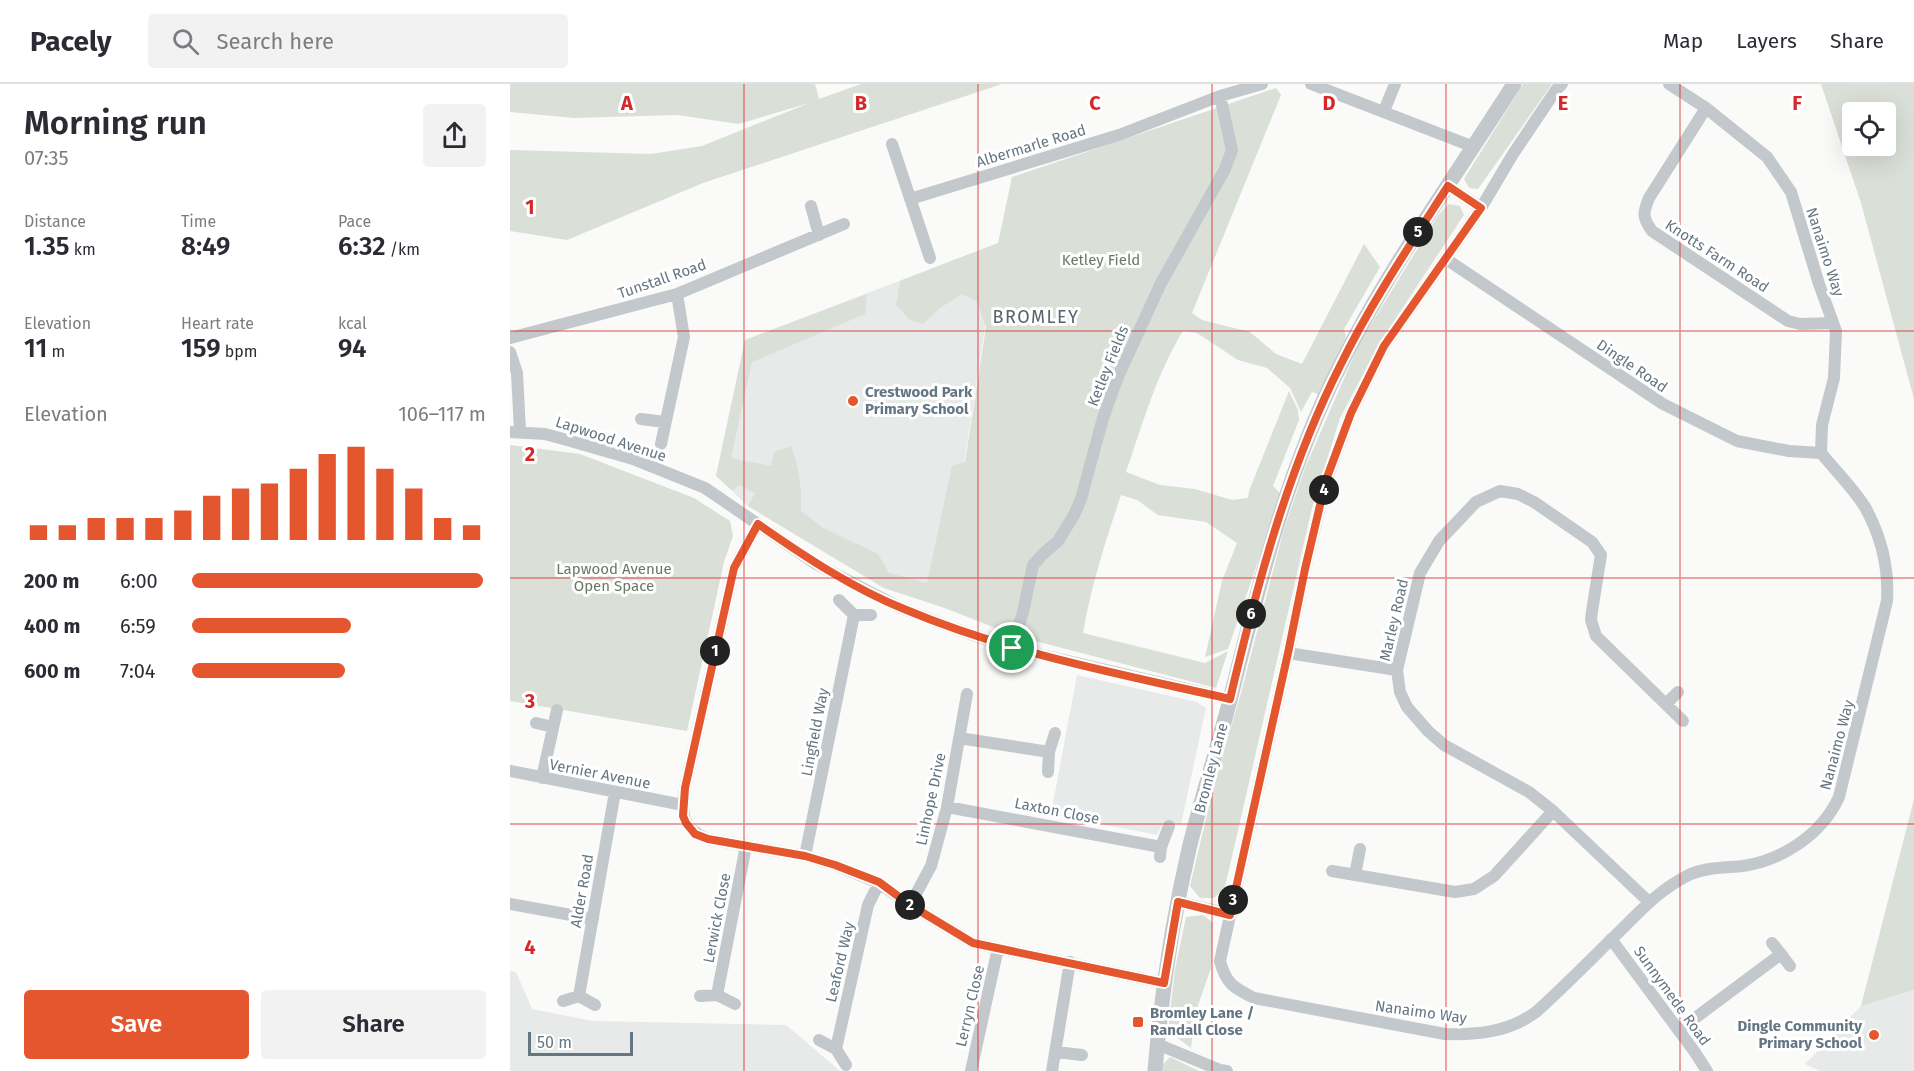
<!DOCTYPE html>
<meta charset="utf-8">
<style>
body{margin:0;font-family:"Fira Sans",sans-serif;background:#f2f2f3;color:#2b2b33;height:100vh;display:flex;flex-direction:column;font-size:22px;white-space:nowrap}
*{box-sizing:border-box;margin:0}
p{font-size:20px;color:#7c7c81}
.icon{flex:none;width:33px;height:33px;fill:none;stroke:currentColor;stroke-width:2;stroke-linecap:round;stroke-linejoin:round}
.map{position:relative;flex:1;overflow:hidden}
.drawer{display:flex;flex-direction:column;background:#fff;width:510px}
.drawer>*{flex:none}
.buttons{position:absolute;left:1332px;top:18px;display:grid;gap:12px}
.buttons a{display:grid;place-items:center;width:54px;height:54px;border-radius:6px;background:#fff;box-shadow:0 6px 24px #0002;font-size:30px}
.scale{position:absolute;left:18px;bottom:15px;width:105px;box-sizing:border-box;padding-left:6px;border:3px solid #657683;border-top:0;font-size:16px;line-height:21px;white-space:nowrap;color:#657683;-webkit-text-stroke:4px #fff;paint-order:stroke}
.pin{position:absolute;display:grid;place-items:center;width:51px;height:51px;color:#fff;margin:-26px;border:3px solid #fff;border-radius:50%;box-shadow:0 2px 6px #0007}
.km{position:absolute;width:30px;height:30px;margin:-15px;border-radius:50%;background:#222;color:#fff;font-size:16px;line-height:30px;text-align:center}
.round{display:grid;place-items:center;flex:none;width:63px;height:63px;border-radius:6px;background:#f2f2f3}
.summary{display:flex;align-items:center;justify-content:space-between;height:102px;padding:0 24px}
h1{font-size:33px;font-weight:600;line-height:45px}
.stats{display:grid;grid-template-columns:repeat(3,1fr);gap:9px;height:102px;padding:6px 24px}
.stats div{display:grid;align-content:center}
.stats b{font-size:26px;font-weight:600}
.stats small{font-size:16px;font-weight:400}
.stats p{font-size:16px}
.chart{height:168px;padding:12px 24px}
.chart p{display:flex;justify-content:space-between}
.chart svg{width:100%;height:108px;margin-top:6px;stroke:#e4572e;stroke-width:6}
.primary-button{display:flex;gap:12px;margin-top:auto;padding:12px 24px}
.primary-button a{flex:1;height:69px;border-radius:6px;background:#e4572e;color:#fff;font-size:24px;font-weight:600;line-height:69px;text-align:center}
.primary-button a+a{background:#f2f2f3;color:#2b2b33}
ul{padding:0 24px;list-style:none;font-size:20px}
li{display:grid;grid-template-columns:96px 72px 1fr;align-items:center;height:45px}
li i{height:15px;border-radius:8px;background:#e4572e}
header{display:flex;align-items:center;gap:36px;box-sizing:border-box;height:84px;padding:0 30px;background:#fff;border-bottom:2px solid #e1e1e2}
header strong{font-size:28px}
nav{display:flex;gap:33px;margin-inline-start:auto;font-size:21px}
.search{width:420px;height:54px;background:#f2f2f3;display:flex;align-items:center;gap:15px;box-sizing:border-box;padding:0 21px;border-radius:6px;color:#7c7c81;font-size:22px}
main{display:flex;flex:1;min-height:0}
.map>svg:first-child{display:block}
.built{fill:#e8e9e9}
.green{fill:#dadfd7;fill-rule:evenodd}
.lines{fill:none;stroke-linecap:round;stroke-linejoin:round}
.minor{stroke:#c3c8cc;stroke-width:12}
.tertiary{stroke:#c3c8cc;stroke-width:15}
.route-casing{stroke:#fff;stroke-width:12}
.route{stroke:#e4572e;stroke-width:8}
.grid{fill:none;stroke:#d62828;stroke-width:1.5;stroke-opacity:0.55}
.poi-dot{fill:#e4572e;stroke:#fff;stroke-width:2}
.labels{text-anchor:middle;stroke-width:6;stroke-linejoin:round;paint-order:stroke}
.street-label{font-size:15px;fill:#657683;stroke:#fff}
.park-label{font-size:15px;fill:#687a64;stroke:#fff}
.poi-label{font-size:15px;font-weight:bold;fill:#657683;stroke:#fff;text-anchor:start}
.quarter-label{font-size:18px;letter-spacing:1.5px;fill:#57646e;stroke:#fff}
.grid-label{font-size:20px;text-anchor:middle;font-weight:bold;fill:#d62828;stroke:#fff;stroke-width:6;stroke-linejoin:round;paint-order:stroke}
</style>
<header>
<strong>Pacely</strong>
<div class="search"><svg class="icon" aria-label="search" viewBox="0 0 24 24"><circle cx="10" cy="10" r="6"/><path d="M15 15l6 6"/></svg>Search here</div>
<nav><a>Map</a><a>Layers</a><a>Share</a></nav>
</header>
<main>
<section class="drawer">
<div class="summary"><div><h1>Morning run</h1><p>07:35</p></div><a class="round"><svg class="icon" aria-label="share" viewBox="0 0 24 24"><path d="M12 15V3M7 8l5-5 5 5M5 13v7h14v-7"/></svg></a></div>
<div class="stats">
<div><p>Distance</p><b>1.35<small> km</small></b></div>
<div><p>Time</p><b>8:49</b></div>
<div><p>Pace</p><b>6:32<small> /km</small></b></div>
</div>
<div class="stats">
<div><p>Elevation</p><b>11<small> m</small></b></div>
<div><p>Heart rate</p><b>159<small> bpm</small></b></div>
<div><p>kcal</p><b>94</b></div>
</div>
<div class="chart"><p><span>Elevation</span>106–117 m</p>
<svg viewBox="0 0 160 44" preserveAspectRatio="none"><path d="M5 44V38M15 44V38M25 44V35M35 44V35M45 44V35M55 44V32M65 44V26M75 44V23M85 44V21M95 44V15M105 44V9M115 44V6M125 44V15M135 44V23M145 44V35M155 44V38"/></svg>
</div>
<ul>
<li><b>200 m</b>6:00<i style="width:99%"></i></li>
<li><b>400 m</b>6:59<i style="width:54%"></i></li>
<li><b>600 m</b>7:04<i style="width:52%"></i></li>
</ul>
<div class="primary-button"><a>Save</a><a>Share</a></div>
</section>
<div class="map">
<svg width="1404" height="987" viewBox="0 0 1404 987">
<rect width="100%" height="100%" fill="#fafaf8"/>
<path class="built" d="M488,159L432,523L374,504L238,422L206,392L235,256Z
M567,591L687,618L696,624L671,740L653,739L647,751L541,730Z
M0,887L6,888L22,925L83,937L276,941L330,987H0Z
M1404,906V987H1310L1295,980L1351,922Z"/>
<path class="green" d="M0,0H305L309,15L351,0H492L193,99L57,156L0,147V66L141,70L192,62L299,19L229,40L167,31L64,34L0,28Z
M1013,0H1042L968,105L959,104L954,95Z
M1311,0H1404V315L1351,119ZM1342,28H1376V62H1342Z
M766,4L771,11L682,229L692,236L740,248L766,270L792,280L854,160L870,183L834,245L836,253L810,311L802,308L791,328L780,304L757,284L728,276L687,249L673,247C646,291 633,339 616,388L650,401L685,405L722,416L738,414L739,407L779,307L788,326L789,336L763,402L771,410L718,565L695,573L712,497L727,459L696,438L648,431L627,416L611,411C596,456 581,502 573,549L695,579L718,567L706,604L506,552L432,523L374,504L238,422L245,409L229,401L223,407L206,392L235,256L357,210L355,230L242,278L221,374L261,382L264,368L281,362C289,384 292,404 291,427L313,444L368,470L379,489L417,499L442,382L455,378L476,243L467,218L452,210L430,224L413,240L399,235L386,221L390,197L488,159L502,93Z
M939,120L950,122L954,131L870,258L830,334L802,424L715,803L704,814H690L680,802L704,701L731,609L774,445L795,384L850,258L929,130Z
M0,361L70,370L184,414L220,437L223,452L214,478L177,647L0,617Z
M1404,715V906L1351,922Z
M693,831L703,839L701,884L685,930L681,964L658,947L665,885L676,833Z
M660,973L689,987H653V980Z"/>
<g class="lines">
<path class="minor" d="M801,0L964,63
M1052,0L1046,6L1003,70L971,124L874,262L841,329L816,397L795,485L778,569L710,877C716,900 724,904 744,914L935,950C968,951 999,948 1026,928C1056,901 1083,873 1112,845C1132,825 1150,806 1175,793C1192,783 1214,784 1233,782C1273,776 1312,750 1329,713L1377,517C1379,484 1371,452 1355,423C1343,404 1325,386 1311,369L1312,341L1324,294L1326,247L1309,200L1281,108L1257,73L1196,24L1159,0
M1196,24L1139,114C1133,129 1132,133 1142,147L1278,237L1290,240L1323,239
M874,27L885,0
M382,60L420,174
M938,102L971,124
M400,115L609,51L710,12L752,0
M301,122L309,151
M936,175L1153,320L1227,357L1279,367L1311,369
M0,254L167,210L334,140
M0,268L7,289L10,347
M131,335L155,338
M0,348L35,350L57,356L123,375L195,404L306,480L391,524L443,544L502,564L720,615
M151,360L174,253L167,210
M248,440L224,484L175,704C172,730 170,744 198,755L295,772L325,781L369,799L400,821L463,859L654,899
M329,516L344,531H361
M502,564L513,528L523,481L533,470L548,457L564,431L571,415L593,334L607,295L651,199L715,85L722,66L710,12
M778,569L887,586
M1156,620L1168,608
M26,639L43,643
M449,654L539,668
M0,687L173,721
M538,688L539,668L545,649
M32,694L47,626
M437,723L651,763
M295,772L344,531
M650,773L651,763L659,742
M822,787L945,808L964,805L984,792L1043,727
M845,791L850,765
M668,818L720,830
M1139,818L1043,727L1019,708L934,661L918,647L897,623L890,608L887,586L910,489L929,457L966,418L990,407L1008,410L1024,418L1082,458L1091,471L1082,527L1081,536L1086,552L1173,637
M0,820L83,835
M400,821L421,782L437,723L457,610
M1101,855L1184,967L1197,987
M1271,870L1280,882
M207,911L236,762
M69,912L105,708
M190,912L207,911L225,920
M53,917L69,912L85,921
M1169,946L1271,870L1262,859
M309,956L326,965L336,981
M647,960L710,986L717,987
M326,965L358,821L369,799
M546,968L572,971
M461,987L488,864
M542,987L560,878"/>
<path class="tertiary" d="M645,987C651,912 662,838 679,765C691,715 707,666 720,616C749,501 776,388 830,282C879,183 945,93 1004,0"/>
</g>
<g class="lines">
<defs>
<path id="route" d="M938,102L971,124L874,262L841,329L816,396L795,485L778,569L720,831L668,818L654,899L463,859L400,821L369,798L325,781L295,772L198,755L185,750L176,739L173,732L175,704L224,484L248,440C294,472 342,504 394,525C498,569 610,590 720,615C747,501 777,387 830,282C861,219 900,161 938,102Z"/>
</defs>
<use href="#route" class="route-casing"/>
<use href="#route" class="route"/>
</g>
<path class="grid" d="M234,0V987M468,0V987M702,0V987M936,0V987M1170,0V987M0,247H1404M0,494H1404M0,740H1404"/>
<g class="poi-dot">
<circle cx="343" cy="317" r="6"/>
<rect x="622" y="932" width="12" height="12" rx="3"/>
<circle cx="1364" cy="951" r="6"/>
</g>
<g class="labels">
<g class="street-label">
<text transform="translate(521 62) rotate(-17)" y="5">Albermarle Road</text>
<text transform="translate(1315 168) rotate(72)" y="5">Nanaimo Way</text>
<text transform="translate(1207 172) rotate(33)" y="5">Knotts Farm Road</text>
<text transform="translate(152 195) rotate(-19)" y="5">Tunstall Road</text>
<text transform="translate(598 282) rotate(-68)" y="5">Ketley Fields</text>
<text transform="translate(1122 282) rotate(34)" y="5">Dingle Road</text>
<text transform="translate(101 355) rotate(18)" y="5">Lapwood Avenue</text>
<text transform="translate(884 536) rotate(-77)" y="5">Marley Road</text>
<text transform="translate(305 648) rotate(-79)" y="5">Lingfield Way</text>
<text transform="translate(1327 661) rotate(-75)" y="5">Nanaimo Way</text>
<text transform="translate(701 684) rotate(-75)" y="5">Bromley Lane</text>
<text transform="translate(90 690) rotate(11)" y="5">Vernier Avenue</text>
<text transform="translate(421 715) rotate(-78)" y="5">Linhope Drive</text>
<text transform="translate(547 727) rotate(11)" y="5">Laxton Close</text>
<text transform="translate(72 807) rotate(-80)" y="5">Alder Road</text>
<text transform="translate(207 834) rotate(-79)" y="5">Lerwick Close</text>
<text transform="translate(330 878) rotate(-77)" y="5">Leaford Way</text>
<text transform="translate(1162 912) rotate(54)" y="5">Sunnymede Road</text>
<text transform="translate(460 922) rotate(-77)" y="5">Lerryn Close</text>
<text transform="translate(911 928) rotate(8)" y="5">Nanaimo Way</text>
</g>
<g class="park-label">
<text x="591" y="181">Ketley Field</text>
<text x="104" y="490">Lapwood Avenue<tspan x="104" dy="17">Open Space</tspan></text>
</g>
<g class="poi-label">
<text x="355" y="313">Crestwood Park<tspan x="355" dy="17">Primary School</tspan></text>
<text x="640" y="934">Bromley Lane /<tspan x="640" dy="17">Randall Close</tspan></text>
<text x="1352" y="947" text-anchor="end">Dingle Community<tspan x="1352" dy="17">Primary School</tspan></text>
</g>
<g class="quarter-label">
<text x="526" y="239">BROMLEY</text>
</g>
</g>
<g class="grid-label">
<text x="117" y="26">A</text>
<text x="351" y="26">B</text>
<text x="585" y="26">C</text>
<text x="819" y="26">D</text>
<text x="1053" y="26">E</text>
<text x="1287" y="26">F</text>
<text x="20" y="130">1</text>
<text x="20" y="377">2</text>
<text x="20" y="624">3</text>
<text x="20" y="870">4</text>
</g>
</svg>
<div class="buttons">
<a><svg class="icon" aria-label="locate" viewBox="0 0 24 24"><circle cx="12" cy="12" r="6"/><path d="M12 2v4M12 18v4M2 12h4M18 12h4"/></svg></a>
</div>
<div class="scale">50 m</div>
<div class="pin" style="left:502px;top:564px;background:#1e9e55"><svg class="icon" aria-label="arrive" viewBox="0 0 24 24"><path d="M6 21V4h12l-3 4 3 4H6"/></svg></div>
<b class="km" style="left:205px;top:567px">1</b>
<b class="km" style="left:400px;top:821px">2</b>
<b class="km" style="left:723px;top:816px">3</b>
<b class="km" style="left:814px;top:406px">4</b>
<b class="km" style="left:908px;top:148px">5</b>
<b class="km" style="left:741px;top:530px">6</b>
</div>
</main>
